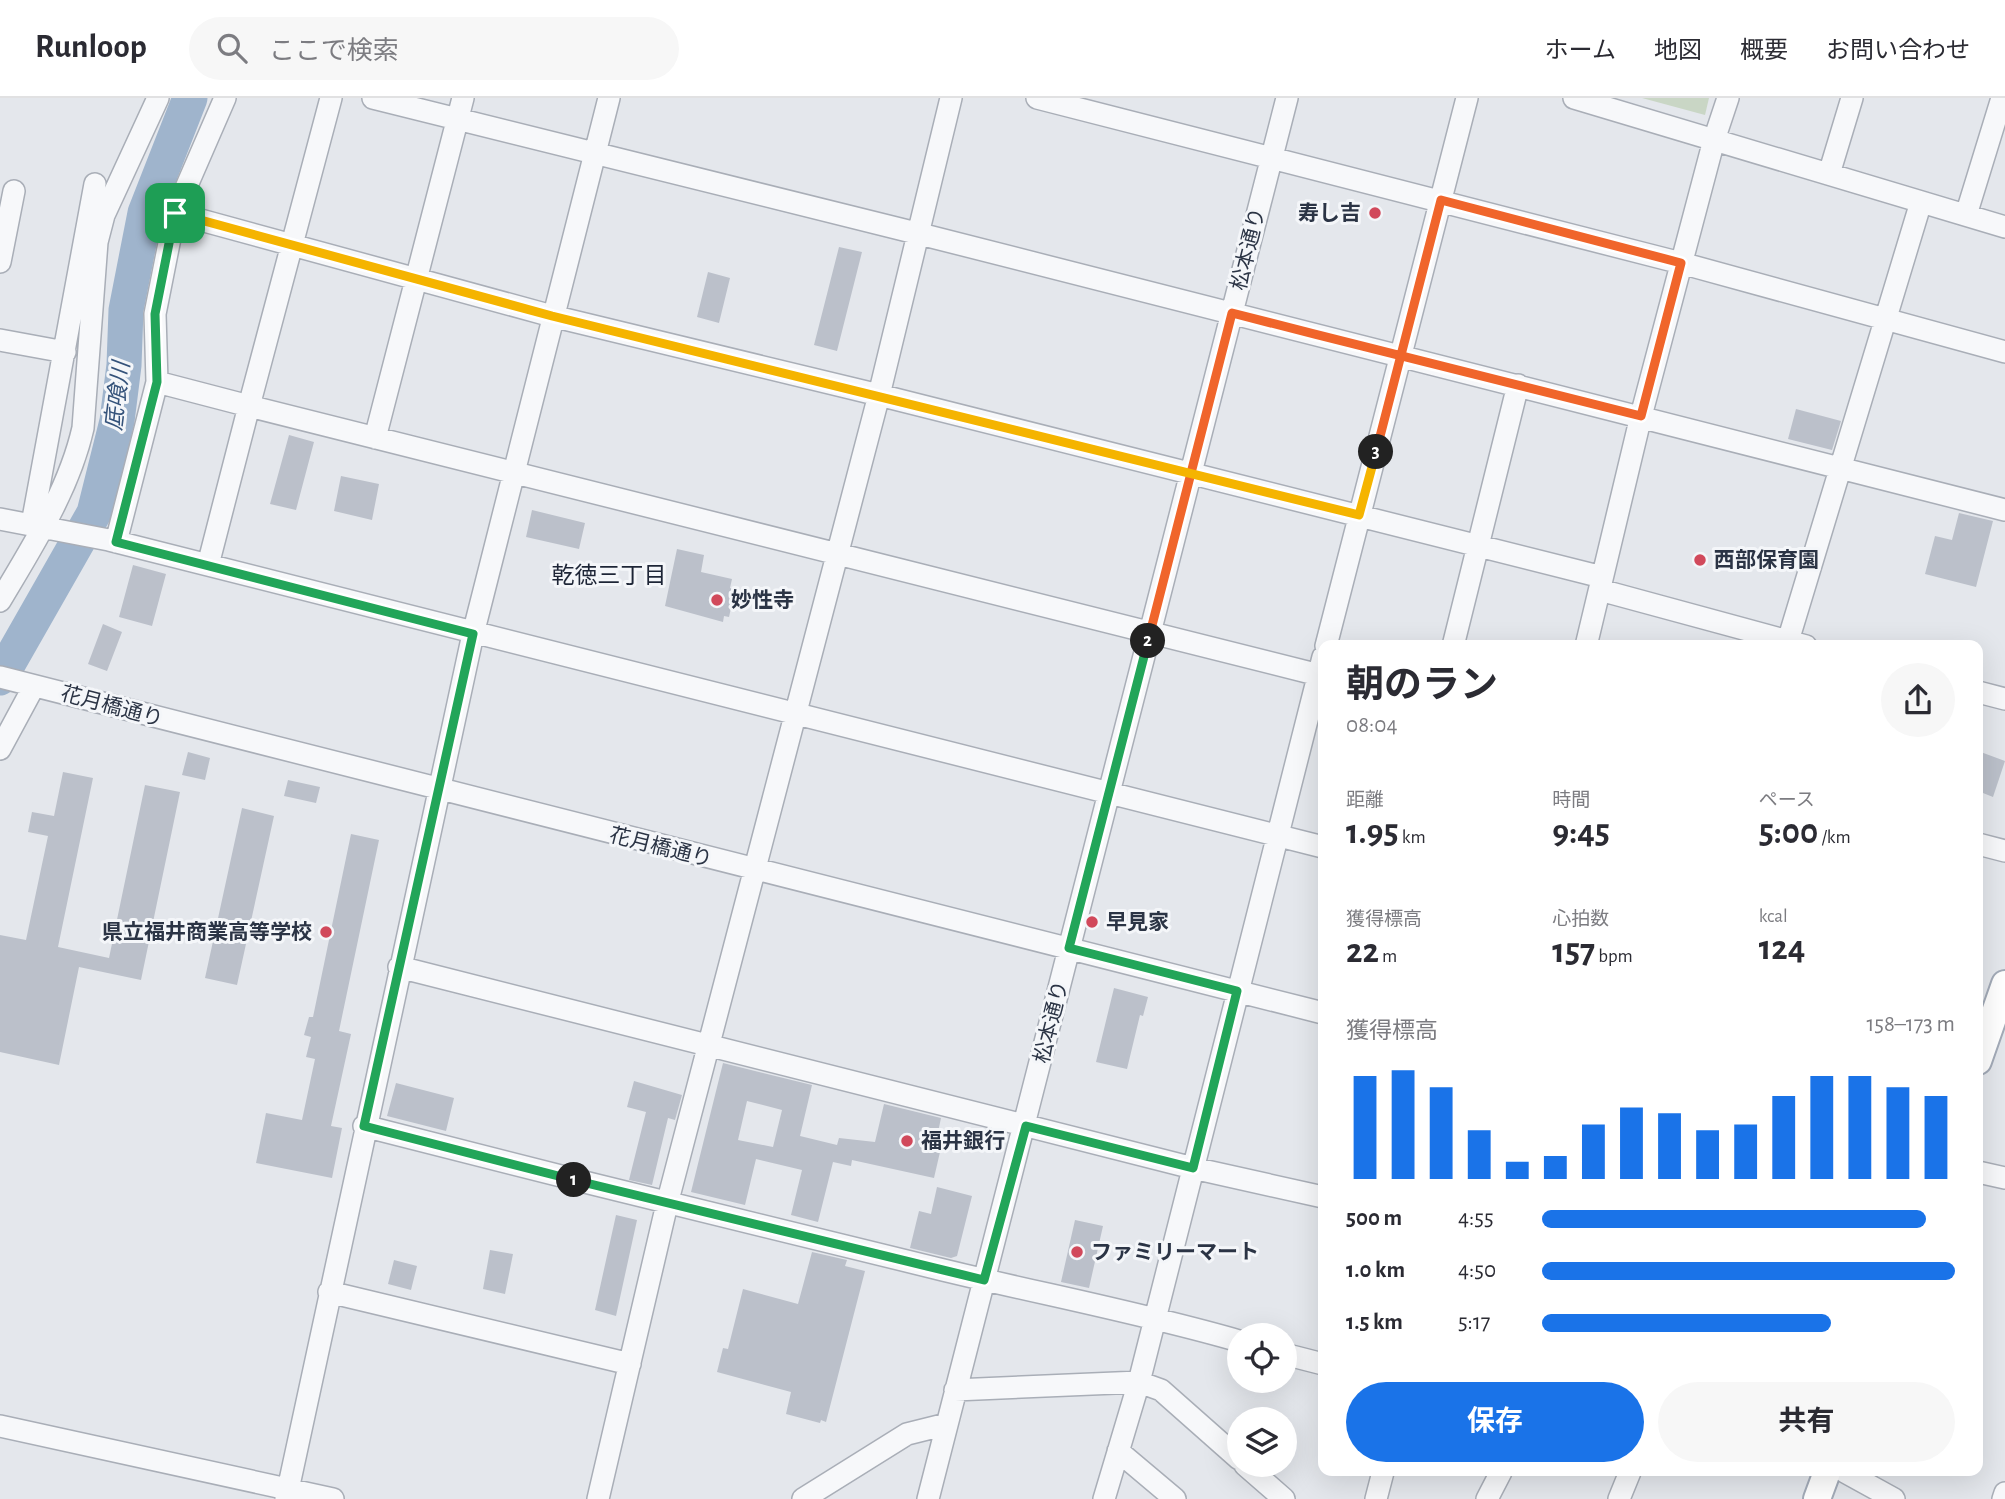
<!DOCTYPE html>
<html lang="ja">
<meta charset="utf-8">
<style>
body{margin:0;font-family:"Alegreya Sans","Noto Sans JP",sans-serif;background:#f7f7f7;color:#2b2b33;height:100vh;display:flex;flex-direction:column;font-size:26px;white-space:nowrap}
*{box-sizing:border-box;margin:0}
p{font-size:23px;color:#7c7c81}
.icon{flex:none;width:38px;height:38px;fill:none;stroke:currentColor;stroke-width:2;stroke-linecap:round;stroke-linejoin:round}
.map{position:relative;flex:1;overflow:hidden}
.side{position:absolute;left:1318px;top:542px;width:665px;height:836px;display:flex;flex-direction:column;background:#fff;border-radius:14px;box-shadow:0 7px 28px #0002}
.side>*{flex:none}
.tools{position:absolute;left:1227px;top:1225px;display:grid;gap:14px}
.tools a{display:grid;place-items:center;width:70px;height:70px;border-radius:50%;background:#fff;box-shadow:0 7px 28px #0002;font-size:35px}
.pin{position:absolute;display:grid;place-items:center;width:60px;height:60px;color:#fff;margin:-30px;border-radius:14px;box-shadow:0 4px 10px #0006}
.km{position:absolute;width:35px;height:35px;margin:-18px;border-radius:50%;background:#222;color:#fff;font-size:19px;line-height:35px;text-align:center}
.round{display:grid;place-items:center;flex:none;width:74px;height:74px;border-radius:37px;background:#f7f7f7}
.summary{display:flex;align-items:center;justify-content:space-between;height:119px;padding:0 28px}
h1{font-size:38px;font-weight:700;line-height:52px}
.metrics{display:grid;grid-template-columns:repeat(3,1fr);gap:10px;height:119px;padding:7px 28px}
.metrics div{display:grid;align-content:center}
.metrics b{font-size:35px;font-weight:700}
.metrics small{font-size:19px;font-weight:400}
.metrics p{font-size:19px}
.chart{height:196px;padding:14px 28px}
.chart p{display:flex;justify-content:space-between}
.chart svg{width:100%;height:126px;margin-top:7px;stroke:#1a73e8;stroke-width:6}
.primary-button{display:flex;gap:14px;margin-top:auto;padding:14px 28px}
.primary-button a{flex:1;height:80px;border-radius:42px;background:#1a73e8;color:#fff;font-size:28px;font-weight:700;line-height:80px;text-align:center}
.primary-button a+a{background:#f7f7f7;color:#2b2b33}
ul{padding:0 28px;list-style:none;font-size:23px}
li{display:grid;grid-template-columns:112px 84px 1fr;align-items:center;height:52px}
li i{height:18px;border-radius:9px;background:#1a73e8}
header{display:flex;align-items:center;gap:42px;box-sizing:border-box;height:98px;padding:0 35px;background:#fff;border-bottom:2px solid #e1e1e2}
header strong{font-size:33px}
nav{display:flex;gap:38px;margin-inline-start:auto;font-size:24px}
.search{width:490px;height:63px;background:#f7f7f7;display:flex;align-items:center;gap:18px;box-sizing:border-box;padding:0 24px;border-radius:38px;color:#7c7c81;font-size:26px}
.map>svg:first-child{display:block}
.green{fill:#c9d6c5}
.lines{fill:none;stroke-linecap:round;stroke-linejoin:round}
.river{stroke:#9fb4cc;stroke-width:35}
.building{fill:#bbc0ca;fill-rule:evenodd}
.minor-casing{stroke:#a9aeb7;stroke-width:24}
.major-casing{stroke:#a3abb8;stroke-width:30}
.minor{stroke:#f7f8fa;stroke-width:21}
.major{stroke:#fff;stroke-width:26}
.split-1-casing{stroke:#fff;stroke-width:14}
.split-2-casing{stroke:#fff;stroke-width:14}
.split-3-casing{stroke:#fff;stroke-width:14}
.split-4-casing{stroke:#fff;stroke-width:14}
.split-1{stroke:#22a559;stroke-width:9}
.split-2{stroke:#22a559;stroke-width:9}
.split-3{stroke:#f0652b;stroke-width:9}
.split-4{stroke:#f5b400;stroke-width:9}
.poi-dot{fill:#d1495b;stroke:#f4f6f9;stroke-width:2.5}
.labels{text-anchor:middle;stroke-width:6;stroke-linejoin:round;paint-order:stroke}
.poi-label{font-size:21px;font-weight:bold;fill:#2b3445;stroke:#f4f6f9;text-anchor:start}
.street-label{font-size:21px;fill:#2b3445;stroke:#f4f6f9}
.water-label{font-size:23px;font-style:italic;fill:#34527a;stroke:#f4f6f9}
.neighbourhood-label{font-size:23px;fill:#1d2536;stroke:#f4f6f9}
</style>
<header>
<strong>Runloop</strong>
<div class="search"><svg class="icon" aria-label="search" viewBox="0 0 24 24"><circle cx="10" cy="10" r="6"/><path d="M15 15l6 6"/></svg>ここで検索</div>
<nav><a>ホーム</a><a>地図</a><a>概要</a><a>お問い合わせ</a></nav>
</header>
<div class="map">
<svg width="2005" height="1401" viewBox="0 0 2005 1401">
<rect width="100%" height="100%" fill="#e4e7ec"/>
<path class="green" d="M1642,0H1709L1705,17Z"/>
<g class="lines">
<path class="river" d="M0,580L94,415L117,323L124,267L126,212L145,115L190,0"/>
</g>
<path class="building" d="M839,149L862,154L837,253L814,247Z
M708,174L730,180L719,225L697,219Z
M1796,311L1841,323L1832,352L1788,341Z
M289,337L314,344L296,412L270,406Z
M341,378L379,386L372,422L334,413Z
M532,412L585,425L579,451L526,439Z
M1959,415L1993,423L1976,489L1925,476L1935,438L1952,442Z
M677,451L704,457L701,474L732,481L730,490L735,492L729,519L724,518L723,524L665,508Z
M133,467L166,476L152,528L119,519Z
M103,526L122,534L107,573L88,566Z
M1978,653L2005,663L1993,699L1978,693Z
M188,654L210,660L205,682L182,677Z
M63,674L93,680L58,849L109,860L145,687L180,694L141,882L79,869L59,967L0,954V837L26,842L48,738L28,734L32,714L54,718Z
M288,682L320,689L316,705L284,698Z
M242,710L274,718L237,887L205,880Z
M351,736L379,742L339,933L351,936L331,1028L342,1030L332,1080L256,1065L266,1015L302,1022L315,961L306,959L311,939L304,937L309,919H313Z
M1114,890L1148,899L1143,918L1140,917L1127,971L1096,964Z
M723,965L812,987L800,1038L837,1047L839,1040L875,1044L884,1006L941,1020L937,1039L943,1041L934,1080L852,1062L851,1068L833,1064L818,1124L791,1117L802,1072L756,1061L745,1107L691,1094ZM747,1003L782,1012L773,1049L738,1042Z
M634,983L682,997L675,1022L668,1020L652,1087L629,1082L646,1014L627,1009Z
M396,985L454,1000L446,1033L387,1018Z
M937,1089L972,1098L957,1158L951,1160L910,1150L919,1113L931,1116Z
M616,1117L637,1122L616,1218L595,1212Z
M1075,1122L1103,1128L1089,1190L1061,1184Z
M490,1152L513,1156L505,1196L483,1191Z
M812,1154L847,1162L845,1168L865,1173L826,1324L821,1322L820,1325L786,1316L791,1294L717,1274L723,1250L728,1251L743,1191L798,1206Z
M394,1162L417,1168L411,1192L388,1186Z"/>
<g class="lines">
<defs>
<path id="minor" d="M331,0L249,308L1323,578
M373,0L916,135L2005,412
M1037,0L1681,165L2005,254
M1574,0L2005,129
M1829,76L1852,0
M175,115L552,218L879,297L1602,479
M1966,117L2002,0
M0,164L14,93
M0,242L65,254
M157,284L249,308L208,467
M375,340L463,0
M0,421L109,442L1323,749
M32,426L95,86
M116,444L157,284L155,216L175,115L225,0
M1600,492L1806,548
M0,503C32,449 69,392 83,330L97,144L104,117L158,0
M1788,543L1921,104
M1326,548L1467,0
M1453,548L1518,287
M1586,548L1641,318L1714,42L1728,0
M0,579L1323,915
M1978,594L2005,601
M0,651L34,588
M1978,746L2005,753
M399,869L1193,1070L1323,1099
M364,1028C554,1077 744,1124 935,1170C1036,1195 1139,1214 1239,1243
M1978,1074L2005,1080
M329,1194L630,1266
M1284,1256L1323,1266
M955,1292L1139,1284L1161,1292L1239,1361
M0,1328L333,1401
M1118,1353L1175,1401
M1245,1367L1284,1401
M1845,1374L1894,1401
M286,1401L473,536L609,0
M598,1401L667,1106L879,297L951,0
M803,1401L907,1336L947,1326
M928,1401L1287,0
M1104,1401L1139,1284L1323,559
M1376,1401L1383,1374
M1487,1401L1501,1374
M1619,1401L1630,1374
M2003,1401L2005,1395"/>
<path id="major" d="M1978,963L2005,886
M1817,1401L1827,1374"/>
</defs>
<use href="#minor" class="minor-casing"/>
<use href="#major" class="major-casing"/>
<use href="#minor" class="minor"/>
<use href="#major" class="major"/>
</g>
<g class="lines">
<defs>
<path id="split-1" d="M175,115L155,216L157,284L116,444L473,536L364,1028L574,1082"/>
<path id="split-2" d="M574,1082L984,1182L1026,1028L1193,1070L1237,893L1069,850L1148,543"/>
<path id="split-3" d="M1148,543L1232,215C1368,250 1504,284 1641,318L1681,165L1441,102L1376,354"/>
<path id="split-4" d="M175,115L552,218L1359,417L1376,354"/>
</defs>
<use href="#split-1" class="split-1-casing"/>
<use href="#split-2" class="split-2-casing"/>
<use href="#split-3" class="split-3-casing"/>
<use href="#split-4" class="split-4-casing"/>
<use href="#split-1" class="split-1"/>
<use href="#split-2" class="split-2"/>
<use href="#split-3" class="split-3"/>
<use href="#split-4" class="split-4"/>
</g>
<g class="poi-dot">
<circle cx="1375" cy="115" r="7"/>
<circle cx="1700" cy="462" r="7"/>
<circle cx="717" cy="502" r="7"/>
<circle cx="1092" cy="824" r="7"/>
<circle cx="326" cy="834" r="7"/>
<circle cx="907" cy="1043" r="7"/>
<circle cx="1077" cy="1154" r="7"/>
</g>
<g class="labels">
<g class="poi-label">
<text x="1361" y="122" text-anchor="end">寿し吉</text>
<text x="1714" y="469">西部保育園</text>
<text x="731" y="509">妙性寺</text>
<text x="1106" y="831">早見家</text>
<text x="312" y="841" text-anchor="end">県立福井商業高等学校</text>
<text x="921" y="1050">福井銀行</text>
<text x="1091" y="1161">ファミリーマート</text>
</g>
<g class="street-label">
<text transform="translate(1248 151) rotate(-76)" y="7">松本通り</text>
<text transform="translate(112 608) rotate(15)" y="7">花月橋通り</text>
<text transform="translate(661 749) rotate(14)" y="7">花月橋通り</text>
<text transform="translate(1051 924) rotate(-76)" y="7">松本通り</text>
</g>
<g class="water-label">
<text transform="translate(117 298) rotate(-83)" y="8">底喰川</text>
</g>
<g class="neighbourhood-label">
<text x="609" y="485">乾徳三丁目</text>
</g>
</g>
</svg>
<div class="tools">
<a><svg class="icon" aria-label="locate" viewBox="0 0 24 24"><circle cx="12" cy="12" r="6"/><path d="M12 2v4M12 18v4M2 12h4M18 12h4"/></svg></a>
<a><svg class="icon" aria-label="layers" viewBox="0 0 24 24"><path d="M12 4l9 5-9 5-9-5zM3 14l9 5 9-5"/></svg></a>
</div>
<div class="pin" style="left:175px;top:115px;background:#1e9e55"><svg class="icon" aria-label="arrive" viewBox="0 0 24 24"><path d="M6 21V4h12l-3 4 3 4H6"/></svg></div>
<b class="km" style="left:574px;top:1082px">1</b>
<b class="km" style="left:1148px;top:543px">2</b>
<b class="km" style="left:1376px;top:354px">3</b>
<section class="side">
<div class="summary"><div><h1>朝のラン</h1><p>08:04</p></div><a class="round"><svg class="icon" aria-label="share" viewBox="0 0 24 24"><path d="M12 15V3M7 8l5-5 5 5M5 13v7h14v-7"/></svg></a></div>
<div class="metrics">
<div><p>距離</p><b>1.95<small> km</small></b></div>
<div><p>時間</p><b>9:45</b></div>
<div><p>ペース</p><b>5:00<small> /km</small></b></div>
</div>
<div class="metrics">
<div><p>獲得標高</p><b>22<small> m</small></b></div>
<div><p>心拍数</p><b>157<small> bpm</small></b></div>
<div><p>kcal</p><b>124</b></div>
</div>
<div class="chart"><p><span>獲得標高</span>158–173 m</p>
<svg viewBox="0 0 160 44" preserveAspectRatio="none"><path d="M5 44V8M15 44V6M25 44V12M35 44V27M45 44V38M55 44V36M65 44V25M75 44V19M85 44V21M95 44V27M105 44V25M115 44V15M125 44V8M135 44V8M145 44V12M155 44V15"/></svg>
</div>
<ul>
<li><b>500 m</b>4:55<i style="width:93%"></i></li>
<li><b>1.0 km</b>4:50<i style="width:100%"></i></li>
<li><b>1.5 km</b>5:17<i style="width:70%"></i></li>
</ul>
<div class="primary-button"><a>保存</a><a>共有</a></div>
</section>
</div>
